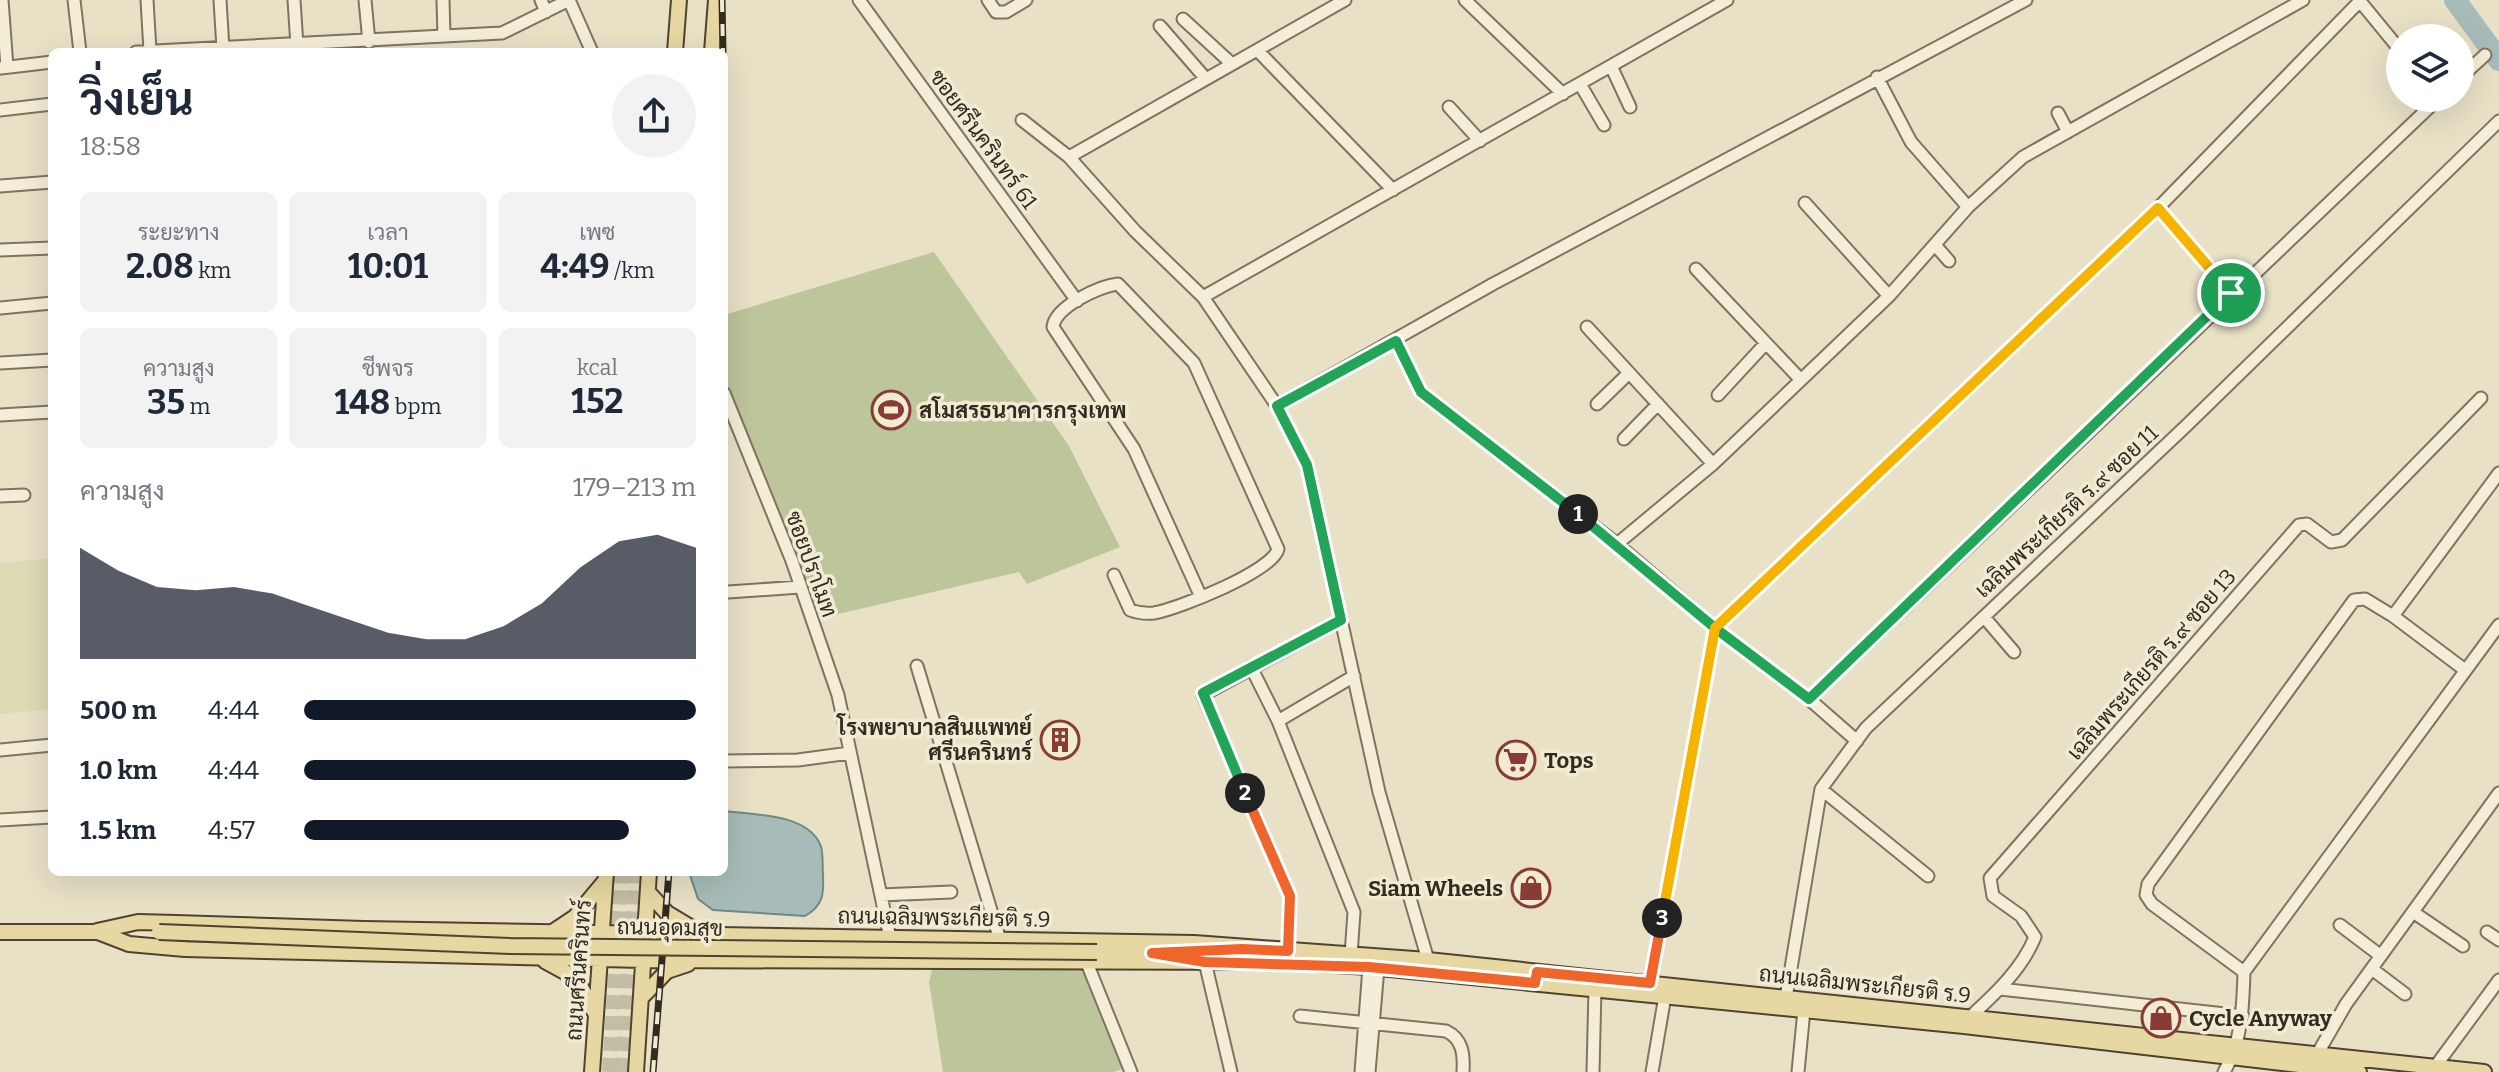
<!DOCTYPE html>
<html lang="th">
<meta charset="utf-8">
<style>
body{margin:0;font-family:Bitter,Sarabun,serif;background:#f2f2f3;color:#1f2937;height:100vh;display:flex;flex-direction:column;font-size:30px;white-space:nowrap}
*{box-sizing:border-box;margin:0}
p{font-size:26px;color:#747a83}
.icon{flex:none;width:44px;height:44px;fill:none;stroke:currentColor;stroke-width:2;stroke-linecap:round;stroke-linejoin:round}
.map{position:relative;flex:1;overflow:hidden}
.drawer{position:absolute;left:48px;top:48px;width:680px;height:828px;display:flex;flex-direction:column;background:#fff;border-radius:12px;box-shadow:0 8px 32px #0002}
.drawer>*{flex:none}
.fabs{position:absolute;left:2386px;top:24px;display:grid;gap:16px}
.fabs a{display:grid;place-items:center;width:88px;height:88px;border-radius:50%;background:#fff;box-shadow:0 8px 32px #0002;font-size:40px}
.pin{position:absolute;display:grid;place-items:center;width:68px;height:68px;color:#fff;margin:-34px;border:4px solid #fff;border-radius:50%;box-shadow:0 2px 8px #0007}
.km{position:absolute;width:40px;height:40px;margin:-20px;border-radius:50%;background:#222;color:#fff;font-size:22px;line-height:40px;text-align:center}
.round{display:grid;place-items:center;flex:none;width:84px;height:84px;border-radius:42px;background:#f2f2f3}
.head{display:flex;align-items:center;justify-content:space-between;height:136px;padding:0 32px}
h1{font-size:44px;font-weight:700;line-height:60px}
.metrics{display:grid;grid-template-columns:repeat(3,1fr);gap:12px;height:136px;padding:8px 32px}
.metrics div{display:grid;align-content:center;border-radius:12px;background:#f2f2f3;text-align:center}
.metrics b{font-size:34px;font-weight:700}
.metrics small{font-size:22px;font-weight:400}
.metrics p{font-size:22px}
.chart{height:224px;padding:16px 32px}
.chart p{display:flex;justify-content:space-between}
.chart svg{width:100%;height:144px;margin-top:8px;fill:#111827;opacity:.7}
ul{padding:0 32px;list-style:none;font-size:26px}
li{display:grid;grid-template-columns:128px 96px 1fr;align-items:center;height:60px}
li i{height:20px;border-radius:10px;background:#111827}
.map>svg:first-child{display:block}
.farmland{fill:#dddab4}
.green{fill:#bdc59b}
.water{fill:#a7bcb8;stroke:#6f8985;stroke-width:2}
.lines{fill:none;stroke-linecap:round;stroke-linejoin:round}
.river{stroke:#a7bcb8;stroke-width:22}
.major-tunnel{stroke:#c4bda5;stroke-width:14;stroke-dasharray:14 7;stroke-linecap:butt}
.minor-casing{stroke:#81735e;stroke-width:15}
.major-casing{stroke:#504231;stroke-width:18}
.minor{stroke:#f4eed8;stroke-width:11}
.major{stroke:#e7d7a2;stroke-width:14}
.rail-casing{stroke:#332b20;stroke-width:7}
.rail{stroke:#f1ebd4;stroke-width:4;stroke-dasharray:12;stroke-linecap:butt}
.major-bridge-casing{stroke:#504231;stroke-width:18;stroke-linecap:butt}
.major-bridge{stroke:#e7d7a2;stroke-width:14}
.split-1-casing{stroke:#fff;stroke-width:16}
.split-2-casing{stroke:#fff;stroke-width:16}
.split-3-casing{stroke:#fff;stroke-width:16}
.split-4-casing{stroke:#fff;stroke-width:16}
.split-1{stroke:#22a559;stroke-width:10}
.split-2{stroke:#22a559;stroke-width:10}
.split-3{stroke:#f0652b;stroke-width:10}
.split-4{stroke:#f5b400;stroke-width:10}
.labels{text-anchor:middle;stroke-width:7;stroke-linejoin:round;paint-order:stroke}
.street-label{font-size:22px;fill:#332b20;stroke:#f1ebd4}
.poi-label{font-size:22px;font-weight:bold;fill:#332b20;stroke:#f1ebd4;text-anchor:start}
</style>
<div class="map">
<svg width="2499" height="1072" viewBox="0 0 2499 1072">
<rect width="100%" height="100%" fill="#e8e1c6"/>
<path class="farmland" d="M52,558V709L0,714V563Z"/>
<path class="green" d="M934,252L1069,446L1120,547L1027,584L1019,572L821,618L724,375V315Z
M933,967L1082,969L1128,1067L1114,1072H943L929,982Z"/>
<path class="water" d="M724,811C753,815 806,813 820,844C824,852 822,865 823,875C824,894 823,906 805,916L713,910L698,899L689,872H724Z"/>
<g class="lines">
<path class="river" d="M2455,0L2499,60"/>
<path class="major-tunnel" d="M609,1072L621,872
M622,1072L635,872"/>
<defs>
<path id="minor" d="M2,0L7,67
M74,0L80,52
M147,0L150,51
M220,0L223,49
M294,0L297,46
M365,0L369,42
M443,0L444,36
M541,0L546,12
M569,0L592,52
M859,0L1077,301
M988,0L996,12H1006L1026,0
M1465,0L1563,94
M2359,0L2400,50
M1183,19L1232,64
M1160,26L1206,79
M1257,50L1393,190
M136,52L502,33L569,0
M1611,66L1630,107
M1,68L52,62
M1877,77L1911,142L1968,207
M2460,78L2485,55
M1580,84L1604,125
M1449,107L1480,141
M0,110L52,104
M2058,113L2068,132
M1022,120L1069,157L1135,231L1203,297L1277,406L1307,465L1379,792L1428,960
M1069,157L1345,0
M0,186L52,182
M1805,203L1889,296
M2158,208L2231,293
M1935,245L1949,261
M0,250L52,248
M1696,269L1801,380
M1203,297L1727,0
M0,308L52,303
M1587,327L1713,464
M1396,341L1421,392L1617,544L1715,628L1809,699L1857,741
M0,363L52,360
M724,393L792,561L838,695L890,938
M1718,395L1766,343
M1597,404L1629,373
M1277,406L1493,284L2026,0
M0,415L52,412
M1624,439L1658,404
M2499,473L2393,616L2365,599L2354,600L2148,884L2146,895L2152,904L2244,972L2499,625
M0,496L24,495
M1617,544L1713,464L1889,296L1968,207L2023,157L2303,0
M1114,575L1130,610C1138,613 1145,614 1154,613C1178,609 1273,571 1278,549L1194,363L1118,284C1099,286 1055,307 1053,327L1134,449L1201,597
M728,592L800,587
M2393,616L2465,670
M1984,617L2014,652
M1715,628L2158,208L2360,1
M917,666L1000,940
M1251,667L1278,721L1354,912L1351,955
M1809,699L2439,98
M1278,721L1354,676
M0,750L52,745
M724,761L798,760L850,753
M1821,789L1928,876
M0,820L52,817
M881,895L951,892
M2413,912L2463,946
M2340,925L2381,956
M2487,932L2499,940
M1288,951L1290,896L1203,695L1341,620
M1205,962L1231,1072
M1087,963L1131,1072
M2372,969L2405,994
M1650,983L1715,628
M2000,989L2243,1016
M1786,998L1821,789L1866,728L2186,426L2499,121
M1300,1016L1446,1031C1463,1039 1464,1055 1463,1072
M1970,1017C1995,994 2022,969 2035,937L2021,916L1993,896L1990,878L2299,525L2307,524L2331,542L2342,540L2481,398
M2315,1058L2346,1004L2499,793
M2435,1067L2499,980
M1361,1072L1369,967
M1369,1072L1378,968
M1593,1072L1595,989
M1652,1072L1665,996
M1798,1072L1804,1010
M2224,1072C2242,1042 2243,1006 2244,972"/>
<path id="major" d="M675,52L679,0
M712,52L716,0
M648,892L667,913L697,931
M97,931L138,922L176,923L364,929L1194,943L1428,960L2484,1072
M0,932H107
M98,932L129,944L185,949L643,960L1282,962L1369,967L1964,1026L2359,1072
M551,933L575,917L605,881
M1097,952L1141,953
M545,961L576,978L595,1013
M641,998L667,971L688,964
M592,1072L606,872
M636,1072L649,872"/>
</defs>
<use href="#minor" class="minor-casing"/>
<use href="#major" class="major-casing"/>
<use href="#minor" class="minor"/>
<use href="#major" class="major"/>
<defs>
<path id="rail" d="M722,0L723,52
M653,1072L669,872"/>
</defs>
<use href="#rail" class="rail-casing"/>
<use href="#rail" class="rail"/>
<defs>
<path id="major-bridge" d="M159,932L510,946L1097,952"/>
</defs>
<use href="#major-bridge" class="major-bridge-casing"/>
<use href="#major-bridge" class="major-bridge"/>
</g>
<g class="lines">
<defs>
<path id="split-1" d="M1578,514L1715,628L1809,699L2231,293"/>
<path id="split-2" d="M1245,793L1203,693L1341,620L1307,465L1277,406L1396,341L1421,392L1578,514"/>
<path id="split-3" d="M1245,793L1290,896L1288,951L1242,949L1152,953L1205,962L1369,967L1535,983L1537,972L1650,983L1662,918"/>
<path id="split-4" d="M1662,918L1715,628L2158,208L2231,293"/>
</defs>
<use href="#split-1" class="split-1-casing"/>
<use href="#split-2" class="split-2-casing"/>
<use href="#split-3" class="split-3-casing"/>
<use href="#split-4" class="split-4-casing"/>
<use href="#split-1" class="split-1"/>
<use href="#split-2" class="split-2"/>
<use href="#split-3" class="split-3"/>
<use href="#split-4" class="split-4"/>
</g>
<defs>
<symbol id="stadium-ring" viewBox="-11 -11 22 22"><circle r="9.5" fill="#f1ebd4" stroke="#893b35" stroke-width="1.5"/><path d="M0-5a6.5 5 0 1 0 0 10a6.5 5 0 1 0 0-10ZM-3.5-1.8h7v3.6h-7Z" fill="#893b35"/></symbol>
<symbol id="building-ring" viewBox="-11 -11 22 22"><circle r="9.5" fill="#f1ebd4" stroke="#893b35" stroke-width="1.5"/><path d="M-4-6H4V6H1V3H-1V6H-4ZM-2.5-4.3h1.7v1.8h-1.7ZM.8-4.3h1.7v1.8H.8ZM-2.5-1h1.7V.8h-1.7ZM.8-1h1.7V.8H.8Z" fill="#893b35"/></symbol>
<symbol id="supermarket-ring" viewBox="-11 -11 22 22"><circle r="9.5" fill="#f1ebd4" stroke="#893b35" stroke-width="1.5"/><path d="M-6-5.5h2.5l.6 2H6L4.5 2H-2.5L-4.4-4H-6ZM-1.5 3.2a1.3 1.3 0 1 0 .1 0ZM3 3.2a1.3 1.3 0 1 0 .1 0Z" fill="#893b35"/></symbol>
<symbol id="shop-ring" viewBox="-11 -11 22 22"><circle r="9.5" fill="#f1ebd4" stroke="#893b35" stroke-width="1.5"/><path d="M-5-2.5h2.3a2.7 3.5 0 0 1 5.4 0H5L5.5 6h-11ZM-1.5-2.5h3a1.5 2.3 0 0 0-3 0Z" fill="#893b35"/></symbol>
</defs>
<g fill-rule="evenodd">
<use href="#stadium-ring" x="869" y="388" width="44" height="44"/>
<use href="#building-ring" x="1038" y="718" width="44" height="44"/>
<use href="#supermarket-ring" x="1494" y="738" width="44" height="44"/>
<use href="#shop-ring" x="1509" y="866" width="44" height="44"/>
<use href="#shop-ring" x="2139" y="996" width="44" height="44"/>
</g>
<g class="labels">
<g class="street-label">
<text transform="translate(984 139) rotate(54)" y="8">ซอยศรีนครินทร์ 61</text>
<text transform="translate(2066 511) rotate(-43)" y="8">เฉลิมพระเกียรติ ร.๙ ซอย 11</text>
<text transform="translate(812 564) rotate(70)" y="8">ซอยปราโมท</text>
<text transform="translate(2151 664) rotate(-49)" y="8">เฉลิมพระเกียรติ ร.๙ ซอย 13</text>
<text transform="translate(944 917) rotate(1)" y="8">ถนนเฉลิมพระเกียรติ ร.9</text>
<text transform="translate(670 927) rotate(1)" y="8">ถนนอุดมสุข</text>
<text transform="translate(578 970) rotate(-86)" y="8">ถนนศรีนครินทร์</text>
<text transform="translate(1865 984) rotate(6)" y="8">ถนนเฉลิมพระเกียรติ ร.9</text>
</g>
<g class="poi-label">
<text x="919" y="418">สโมสรธนาคารกรุงเทพ</text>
<text x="1032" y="735" text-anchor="end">โรงพยาบาลสินแพทย์<tspan x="1032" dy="25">ศรีนครินทร์</tspan></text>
<text x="1544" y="768">Tops</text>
<text x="1503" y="896" text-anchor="end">Siam Wheels</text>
<text x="2189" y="1026">Cycle Anyway</text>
</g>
</g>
</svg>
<div class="fabs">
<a><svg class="icon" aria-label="layers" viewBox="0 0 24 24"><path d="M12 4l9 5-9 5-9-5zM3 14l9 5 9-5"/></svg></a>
</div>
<div class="pin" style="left:2231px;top:293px;background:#1e9e55"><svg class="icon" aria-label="arrive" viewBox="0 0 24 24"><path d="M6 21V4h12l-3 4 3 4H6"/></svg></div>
<b class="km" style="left:1578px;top:514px">1</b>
<b class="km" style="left:1245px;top:793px">2</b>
<b class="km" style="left:1662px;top:918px">3</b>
<section class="drawer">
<div class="head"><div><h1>วิ่งเย็น</h1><p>18:58</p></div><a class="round"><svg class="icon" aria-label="share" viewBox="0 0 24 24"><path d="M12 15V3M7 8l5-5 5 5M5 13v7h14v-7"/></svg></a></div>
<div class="metrics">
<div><p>ระยะทาง</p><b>2.08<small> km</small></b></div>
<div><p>เวลา</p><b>10:01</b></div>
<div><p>เพซ</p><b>4:49<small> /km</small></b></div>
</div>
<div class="metrics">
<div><p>ความสูง</p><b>35<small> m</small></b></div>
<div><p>ชีพจร</p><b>148<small> bpm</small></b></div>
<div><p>kcal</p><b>152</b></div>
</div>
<div class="chart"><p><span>ความสูง</span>179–213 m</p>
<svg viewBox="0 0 160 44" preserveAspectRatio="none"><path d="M0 44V10L10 17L20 22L30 23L40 22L50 24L60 28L70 32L80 36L90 38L100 38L110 34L120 27L130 16L140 8L150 6L160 10V44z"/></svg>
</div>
<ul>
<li><b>500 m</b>4:44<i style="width:100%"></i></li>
<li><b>1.0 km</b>4:44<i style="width:100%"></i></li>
<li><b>1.5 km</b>4:57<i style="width:83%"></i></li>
</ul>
</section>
</div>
